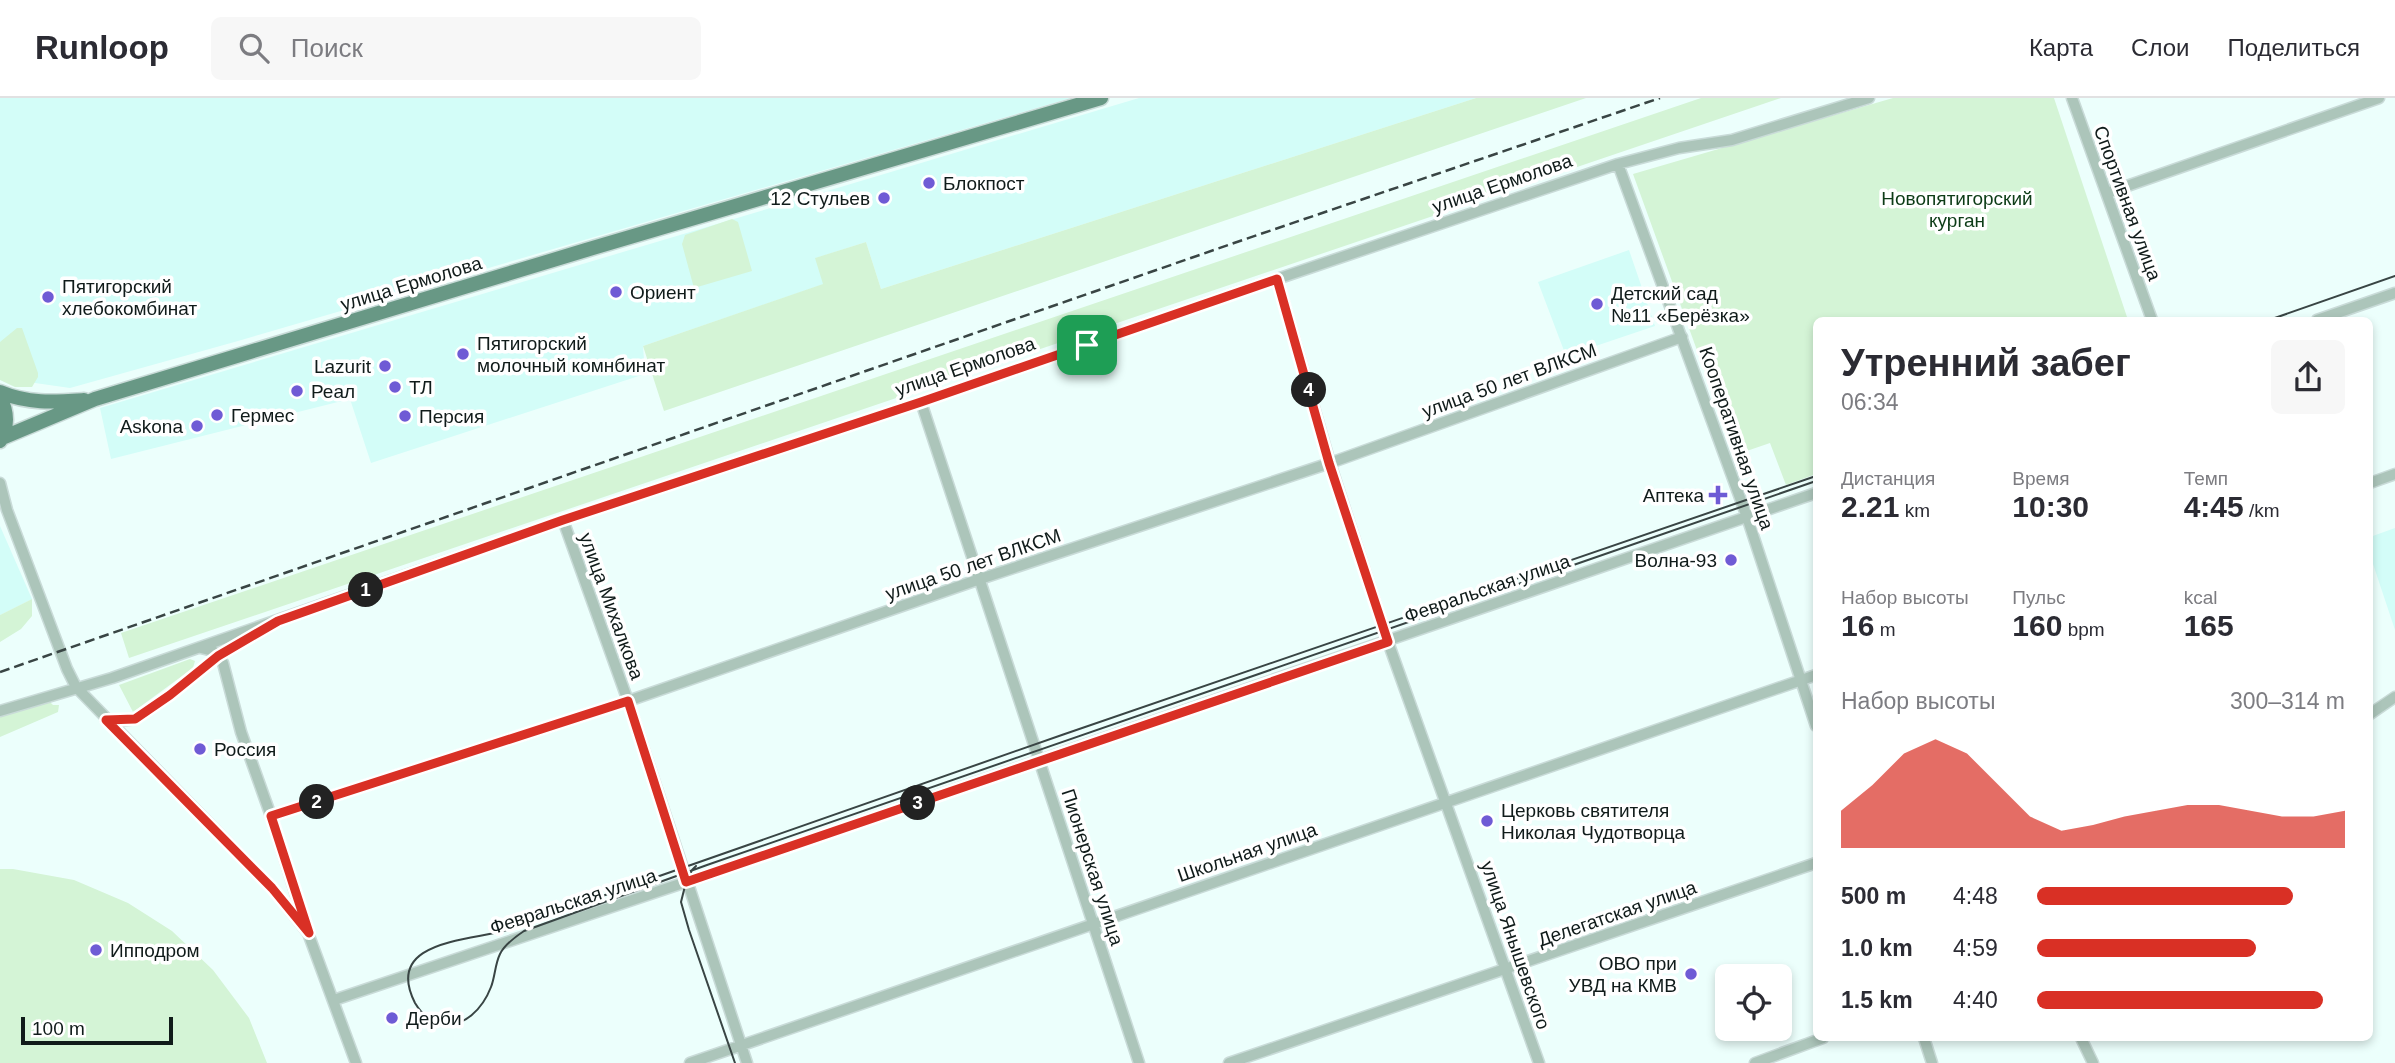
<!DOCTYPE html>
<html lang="ru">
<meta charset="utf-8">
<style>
body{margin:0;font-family:Helvetica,sans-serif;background:#f7f7f7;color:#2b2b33;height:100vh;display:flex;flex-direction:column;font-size:26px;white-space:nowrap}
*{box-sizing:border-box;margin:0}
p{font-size:23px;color:#7c7c81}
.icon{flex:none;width:38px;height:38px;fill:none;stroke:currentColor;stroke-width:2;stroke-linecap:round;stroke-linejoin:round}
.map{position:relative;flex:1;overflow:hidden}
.details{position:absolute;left:1813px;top:219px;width:560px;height:724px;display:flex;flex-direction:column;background:#fff;border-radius:10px;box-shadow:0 4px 10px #0003}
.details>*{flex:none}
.fabs{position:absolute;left:1715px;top:866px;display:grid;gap:14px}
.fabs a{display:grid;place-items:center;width:77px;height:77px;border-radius:10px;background:#fff;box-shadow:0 4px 10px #0003;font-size:35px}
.scale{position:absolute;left:21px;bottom:18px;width:152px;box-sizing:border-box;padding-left:7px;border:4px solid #101b1a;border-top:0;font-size:19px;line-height:24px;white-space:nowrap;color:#101b1a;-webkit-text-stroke:5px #fff;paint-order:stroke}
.pin{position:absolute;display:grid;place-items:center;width:60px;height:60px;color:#fff;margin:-30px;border-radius:14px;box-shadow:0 4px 10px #0006}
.km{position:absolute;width:35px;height:35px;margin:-18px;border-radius:50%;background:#222;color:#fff;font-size:19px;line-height:35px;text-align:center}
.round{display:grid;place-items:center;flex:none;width:74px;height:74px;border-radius:10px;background:#f7f7f7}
.headline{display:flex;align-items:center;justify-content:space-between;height:119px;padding:0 28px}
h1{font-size:38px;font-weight:700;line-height:52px}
.figures{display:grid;grid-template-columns:repeat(3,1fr);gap:10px;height:119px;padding:7px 28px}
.figures div{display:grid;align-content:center}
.figures b{font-size:30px;font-weight:700}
.figures small{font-size:19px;font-weight:400}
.figures p{font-size:19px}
.chart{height:196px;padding:14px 28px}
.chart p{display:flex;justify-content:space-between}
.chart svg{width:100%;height:126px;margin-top:7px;fill:#d93025;opacity:.7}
ul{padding:0 28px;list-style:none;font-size:23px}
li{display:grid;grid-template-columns:112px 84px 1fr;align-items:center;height:52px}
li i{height:18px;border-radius:9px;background:#d93025}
header{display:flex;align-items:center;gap:42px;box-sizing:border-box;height:98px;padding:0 35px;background:#fff;border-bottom:2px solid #e1e1e2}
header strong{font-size:33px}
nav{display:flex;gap:38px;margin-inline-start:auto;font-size:24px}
.search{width:490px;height:63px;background:#f7f7f7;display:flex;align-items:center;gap:18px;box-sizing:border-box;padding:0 24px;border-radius:10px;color:#7c7c81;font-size:26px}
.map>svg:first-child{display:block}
.built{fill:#d3fdf8}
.green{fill:#d4f4d6}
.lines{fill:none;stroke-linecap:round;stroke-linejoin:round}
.minor-casing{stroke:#c9dbd8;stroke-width:13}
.major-casing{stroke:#c9dbd8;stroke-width:17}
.minor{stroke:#acc5ba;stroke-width:10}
.major{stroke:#689885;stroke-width:14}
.tram{stroke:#394544;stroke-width:2}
.rail{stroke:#394544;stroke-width:2.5;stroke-dasharray:10 5;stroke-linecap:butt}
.route-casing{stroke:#fff;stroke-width:14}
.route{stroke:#d93025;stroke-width:9}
.poi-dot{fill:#6f5bd5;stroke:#fff;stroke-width:2.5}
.labels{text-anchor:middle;stroke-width:7;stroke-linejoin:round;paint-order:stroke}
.poi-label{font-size:19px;fill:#101b1a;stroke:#fff;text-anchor:start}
.street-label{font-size:19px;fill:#101b1a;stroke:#fff}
.park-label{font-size:19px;fill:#0d3c17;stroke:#fff}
</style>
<header>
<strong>Runloop</strong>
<div class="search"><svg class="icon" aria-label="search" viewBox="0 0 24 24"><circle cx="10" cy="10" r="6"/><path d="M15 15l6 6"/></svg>Поиск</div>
<nav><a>Карта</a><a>Слои</a><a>Поделиться</a></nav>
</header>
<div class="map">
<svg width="2395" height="965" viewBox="0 0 2395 965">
<rect width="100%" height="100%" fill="#ecfffc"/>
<path class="built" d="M0,0H1071L238,243L70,290L0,280Z
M1139,0H1476L881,191L866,144L816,160L824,186L643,248L645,276L371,365L350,301L111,361L100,310Z
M1629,152L1655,228L1566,258L1538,184Z
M0,428L32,501L0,517Z
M2395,430V532L2370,457V439Z"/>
<path class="green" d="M1476,0H1586L664,313L643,248L823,186L815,160L866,144L881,191Z
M1701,0H1781L129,560L121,535Z
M1893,0H2054L2128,222H1816V376L1786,387L1770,345L1735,357L1633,76Z
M732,121L738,124L752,173L694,190L682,146L685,137Z
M17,230H22L38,275V279L32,289H15L0,282V244Z
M32,501V518L21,531L0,544V517Z
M190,561L195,563L193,570L133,614L119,587Z
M50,604L53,607H59L58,614L0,639V614Z
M0,771H13L74,782L128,805L172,833L213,872L249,920L267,965H0Z"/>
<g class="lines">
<defs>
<path id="minor" d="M2072,0L2152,222
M1618,66L1747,419L1816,628
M2107,95L2379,0
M1277,181L1330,365L1388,544L1539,965
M2317,222L2395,195
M921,304L1139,965
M0,385L7,412L67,571L76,589L272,790L308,835
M2370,385L2395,376
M563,422L628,603L747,965
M201,550L213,553L223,565L241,634L271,718L308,835L356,965
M0,613L112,580L563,422L921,304L1253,189L1618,66L1679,50L1732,42L1869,0
M2370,616L2395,599
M106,622L120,623L135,621L170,597L218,558L254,536
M271,718L628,603L980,481L1330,365L1682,239
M334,902L686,784L1816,395
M1924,940L1932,965
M2081,940L2093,965
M690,965L1816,577
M1229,965L1816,765
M1755,965L1823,940"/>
<path id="major" d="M0,294C28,306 54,304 84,302
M0,299C8,315 8,328 0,343
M2,340L95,301L586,152L1101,0"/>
</defs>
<use href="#minor" class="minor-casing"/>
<use href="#major" class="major-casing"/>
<use href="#minor" class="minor"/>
<use href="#major" class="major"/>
<path class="tram" d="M2269,222L2395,178
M1816,378C1407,518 996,658 588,803C561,813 535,824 507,832C470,843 383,842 415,905C421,915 429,923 440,926C464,931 483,910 491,889C495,879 495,866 500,856C505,846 515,839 524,833L707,767L1816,383
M696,768L692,772L685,788L681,804L689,832L735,965"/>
<path class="rail" d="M0,574L1234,145L1660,0"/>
</g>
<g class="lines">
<defs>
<path id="route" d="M1277,181L1329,365L1388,544L686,784L628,603L271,718L309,835L272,790L106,622L135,621L170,597L218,558L278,523L563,422L921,304Z"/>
</defs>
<use href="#route" class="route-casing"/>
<use href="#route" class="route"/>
</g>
<g class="poi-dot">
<circle cx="929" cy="85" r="7"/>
<circle cx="884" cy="100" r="7"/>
<circle cx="616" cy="194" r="7"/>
<circle cx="48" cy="199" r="7"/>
<circle cx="1597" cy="206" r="7"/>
<circle cx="463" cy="256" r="7"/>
<circle cx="385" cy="268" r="7"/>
<circle cx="395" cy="289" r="7"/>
<circle cx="297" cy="293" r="7"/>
<circle cx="217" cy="317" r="7"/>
<circle cx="405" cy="318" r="7"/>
<circle cx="197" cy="328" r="7"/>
<path d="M1714.5 386.5h7v7h7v7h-7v7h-7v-7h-7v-7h7z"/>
<circle cx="1731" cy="462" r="7"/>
<circle cx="200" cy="651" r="7"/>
<circle cx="1487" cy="723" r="7"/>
<circle cx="96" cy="852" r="7"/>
<circle cx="1691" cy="876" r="7"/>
<circle cx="392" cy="920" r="7"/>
</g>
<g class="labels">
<g class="poi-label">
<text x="943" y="92">Блокпост</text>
<text x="870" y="107" text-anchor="end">12 Стульев</text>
<text x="62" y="195">Пятигорский<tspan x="62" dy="22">хлебокомбинат</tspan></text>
<text x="630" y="201">Ориент</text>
<text x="1611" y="202">Детский сад<tspan x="1611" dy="22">№11 «Берёзка»</tspan></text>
<text x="477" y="252">Пятигорский<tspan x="477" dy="22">молочный комнбинат</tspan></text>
<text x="371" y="275" text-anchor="end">Lazurit</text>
<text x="409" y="296">ТЛ</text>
<text x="311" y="300">Реал</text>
<text x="231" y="324">Гермес</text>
<text x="419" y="325">Персия</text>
<text x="183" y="335" text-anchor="end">Askona</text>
<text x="1704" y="404" text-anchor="end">Аптека</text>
<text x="1717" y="469" text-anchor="end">Волна-93</text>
<text x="214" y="658">Россия</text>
<text x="1501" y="719">Церковь святителя<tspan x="1501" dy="22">Николая Чудотворца</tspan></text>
<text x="110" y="859">Ипподpом</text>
<text x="1677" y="872" text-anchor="end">ОВО при<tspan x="1677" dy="22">УВД на КМВ</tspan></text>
<text x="406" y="927">Дерби</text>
</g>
<g class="street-label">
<text transform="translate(1502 85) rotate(-19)" y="7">улица Ермолова</text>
<text transform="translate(2128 105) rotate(70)" y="7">Спортивная улица</text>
<text transform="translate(411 185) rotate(-17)" y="7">улица Ермолова</text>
<text transform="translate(965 268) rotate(-19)" y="7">улица Ермолова</text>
<text transform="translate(1509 282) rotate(-20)" y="7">улица 50 лет ВЛКСМ</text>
<text transform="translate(1737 340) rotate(71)" y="7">Кооперативная улица</text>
<text transform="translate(973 466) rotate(-19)" y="7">улица 50 лет ВЛКСМ</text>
<text transform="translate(1487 490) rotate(-19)" y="7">Февральская улица</text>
<text transform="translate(612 508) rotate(70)" y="7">улица Михалкова</text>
<text transform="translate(1247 754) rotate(-19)" y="7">Школьная улица</text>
<text transform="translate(1093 769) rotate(72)" y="7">Пионерская улица</text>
<text transform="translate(573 803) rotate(-18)" y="7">Февральская улица</text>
<text transform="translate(1617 815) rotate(-19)" y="7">Делегатская улица</text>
<text transform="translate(1516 847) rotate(71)" y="7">улица Янышевского</text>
</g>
<g class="park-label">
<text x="1957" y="107">Новопятигорский<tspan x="1957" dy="22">курган</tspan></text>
</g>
</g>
</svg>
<div class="fabs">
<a><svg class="icon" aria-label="locate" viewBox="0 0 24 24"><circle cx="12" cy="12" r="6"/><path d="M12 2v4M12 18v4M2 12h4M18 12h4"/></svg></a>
</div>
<div class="scale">100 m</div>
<div class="pin" style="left:1087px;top:247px;background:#1e9e55"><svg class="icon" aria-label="arrive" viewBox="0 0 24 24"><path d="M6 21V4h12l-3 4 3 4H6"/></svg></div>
<b class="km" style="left:366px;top:492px">1</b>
<b class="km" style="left:317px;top:704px">2</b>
<b class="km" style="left:918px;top:705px">3</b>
<b class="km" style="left:1309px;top:292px">4</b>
<section class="details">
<div class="headline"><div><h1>Утренний забег</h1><p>06:34</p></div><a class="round"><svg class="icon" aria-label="share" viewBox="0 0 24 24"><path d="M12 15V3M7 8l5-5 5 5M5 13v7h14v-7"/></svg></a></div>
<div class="figures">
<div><p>Дистанция</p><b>2.21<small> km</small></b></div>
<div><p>Время</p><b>10:30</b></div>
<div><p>Темп</p><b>4:45<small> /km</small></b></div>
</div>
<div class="figures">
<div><p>Набор высоты</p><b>16<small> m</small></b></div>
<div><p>Пульс</p><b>160<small> bpm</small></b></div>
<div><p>kcal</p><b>165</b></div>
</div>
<div class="chart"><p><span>Набор высоты</span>300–314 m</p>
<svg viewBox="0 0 160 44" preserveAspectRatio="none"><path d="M0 44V31L10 22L20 11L30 6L40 11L50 22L60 33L70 38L80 36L90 33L100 31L110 29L120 29L130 31L140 33L150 33L160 31V44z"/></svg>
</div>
<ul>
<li><b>500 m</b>4:48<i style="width:83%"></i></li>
<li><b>1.0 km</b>4:59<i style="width:71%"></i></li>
<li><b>1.5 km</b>4:40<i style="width:93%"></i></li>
</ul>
</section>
</div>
